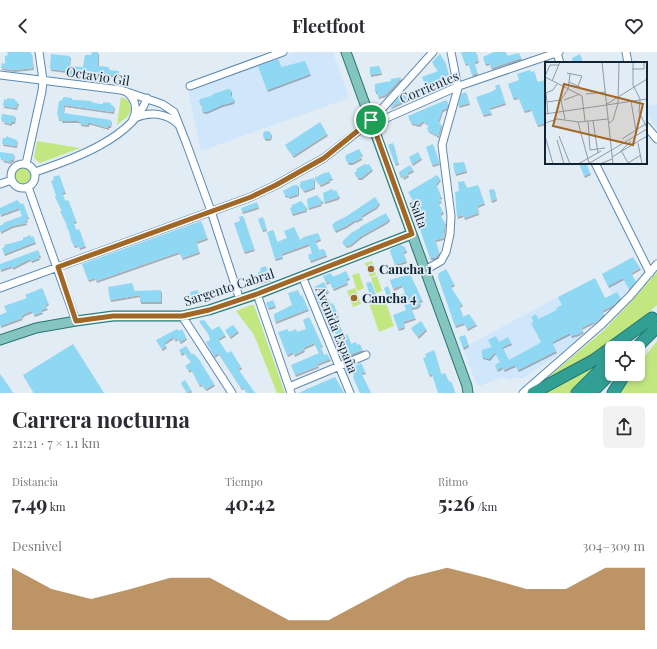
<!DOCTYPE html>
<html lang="es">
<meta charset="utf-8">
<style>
body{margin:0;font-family:"Playfair Display",serif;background:#f2f2f3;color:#2b2b33;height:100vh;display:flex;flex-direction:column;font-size:15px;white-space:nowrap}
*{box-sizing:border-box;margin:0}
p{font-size:13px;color:#7c7c81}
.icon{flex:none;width:22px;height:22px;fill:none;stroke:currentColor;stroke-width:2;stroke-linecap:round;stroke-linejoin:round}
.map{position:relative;height:341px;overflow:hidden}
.sheet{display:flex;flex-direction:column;background:#fff;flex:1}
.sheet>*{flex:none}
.controls{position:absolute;left:605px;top:289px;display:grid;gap:8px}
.controls a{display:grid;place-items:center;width:40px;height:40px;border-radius:6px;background:#fff;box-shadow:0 2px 6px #0003;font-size:20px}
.pin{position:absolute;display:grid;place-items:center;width:34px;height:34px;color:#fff;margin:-17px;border:2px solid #fff;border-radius:50%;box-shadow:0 1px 4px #0007}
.round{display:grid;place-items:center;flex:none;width:42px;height:42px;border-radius:6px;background:#f2f2f3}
.head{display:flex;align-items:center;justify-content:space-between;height:68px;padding:0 12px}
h1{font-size:22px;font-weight:700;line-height:30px}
.stats{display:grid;grid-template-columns:repeat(3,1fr);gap:6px;height:68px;padding:4px 12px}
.stats div{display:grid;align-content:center}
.stats b{font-size:20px;font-weight:700}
.stats small{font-size:11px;font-weight:400}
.stats p{font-size:11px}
.chart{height:112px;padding:8px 12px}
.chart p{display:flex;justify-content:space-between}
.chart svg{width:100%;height:72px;margin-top:4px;fill:#a16726;opacity:.7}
header{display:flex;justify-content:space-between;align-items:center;height:52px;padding:0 12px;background:#fff;font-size:18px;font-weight:700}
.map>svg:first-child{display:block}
.built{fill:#d0e7fb}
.green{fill:#c3e780}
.building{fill:#8fd8f4;filter:url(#shadow)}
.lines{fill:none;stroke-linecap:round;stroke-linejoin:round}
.minor-casing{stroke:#5b8ab3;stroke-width:9}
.major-casing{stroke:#267473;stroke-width:11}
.highway-casing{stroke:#267473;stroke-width:13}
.minor{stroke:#fff;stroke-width:7}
.major{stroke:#84c5bf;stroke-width:9}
.highway{stroke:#329f94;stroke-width:11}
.route-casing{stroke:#fff;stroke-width:8}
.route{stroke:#a16726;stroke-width:5}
.poi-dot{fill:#a16726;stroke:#e2ecf5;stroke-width:1.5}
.labels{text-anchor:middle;stroke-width:3.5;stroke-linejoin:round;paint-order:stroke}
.street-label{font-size:13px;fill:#112435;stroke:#e2ecf5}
.poi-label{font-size:13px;font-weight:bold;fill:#112435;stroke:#e2ecf5;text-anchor:start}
.inset-road{fill:none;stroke:#8e9ca8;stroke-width:1}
.view{fill:#a16726;fill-opacity:0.15;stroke:#a16726;stroke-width:2}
.inset-edge{fill:none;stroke:#112435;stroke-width:2}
</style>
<header><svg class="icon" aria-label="back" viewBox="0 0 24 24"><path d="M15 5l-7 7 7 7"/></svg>Fleetfoot<svg class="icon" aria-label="heart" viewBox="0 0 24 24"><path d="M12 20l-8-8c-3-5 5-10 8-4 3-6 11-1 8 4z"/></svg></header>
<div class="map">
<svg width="657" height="341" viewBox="0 0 657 341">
<defs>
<filter id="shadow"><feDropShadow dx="1" dy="2" stdDeviation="0" flood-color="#0004"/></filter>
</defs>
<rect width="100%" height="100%" fill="#e2ecf5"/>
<path class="built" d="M295,0H333L349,46L201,99L188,39Z
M657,52V77L646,61V54Z
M616,214L629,237L617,250L602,222Z
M558,245L580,285L562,300L522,327L517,325L510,328L502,325L480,334L476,331L463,296Z"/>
<path class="green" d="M121,45L129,49L131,58L128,64L117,73Z
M37,89L80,96L40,111L34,106Z
M14 124a9 9 0 1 1 18 0a9 9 0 1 1-18 0Z
M372,209L376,223L370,225L365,211Z
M657,220V253L632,275L593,304L539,333L604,278L630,251Z
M359,221L364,236L357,239L352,223Z
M377,224L382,239L376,241L371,226Z
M355,236L361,252L353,255L347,239Z
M383,242L394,274L379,280L368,248Z
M251,253H254L285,341H277L254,283L236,259Z
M657,289V341H619L631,322H638V313Z
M603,307L570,341H538Z"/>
<path class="building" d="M7,0H31L33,16L14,18L1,16L2,11L5,12V4L8,3Z
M92,0H98V14L109,15L108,18L119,19L118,24L100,22L99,27H94L72,24L66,22V19L50,17L51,2L70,4L69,14L83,15L85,3H91Z
M461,0H476L478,9L474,10L477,21L472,23L468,11L465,12Z
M494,0H506L507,4L519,1L521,6L491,16L489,11L485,12L483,5Z
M440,2L445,10L450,29L448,31L434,37V35L389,56L399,45L426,35L422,25L438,19L432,10Z
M580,2L582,11H573L572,6Z
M278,7L281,15L305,9L310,22L267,38L258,14Z
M379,14L381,21L370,23V15Z
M530,18L531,20L534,19L537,30L546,28V71L537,73L531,57L524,59L518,45L513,46L508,32L519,28L517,22Z
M402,25L385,43L378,45L377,40H375V32L391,29V27Z
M499,32L505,51L489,56L491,61L483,63L476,45L491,40L496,37L495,34Z
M228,37L231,38V44L234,47L233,50L222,53L206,60L202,59V53L199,50L200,47L211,44L213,42Z
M466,40L469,51L458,54L461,42Z
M64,45L72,46V48H75L92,49L91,50L100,52H103V50L111,51V53L114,54L113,60L64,53L63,61L111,68L110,74H108V76L91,71H88V73L80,72V70L78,69H61V67H58L59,64L57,63L59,49H61Z
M7,46L15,47V49L18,50L16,56L3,54L4,47L7,48Z
M446,48L448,51L447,56L442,58L438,70L441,72L438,84L429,79L427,77L429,73L423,69L419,73L411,71L408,64Z
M2,62L15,64L14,70H11V72L3,70L4,68H1Z
M320,70L327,82L293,104L285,93Z
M263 83a4 4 0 1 1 8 0a4 4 0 1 1-8 0Z
M6,84L17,88L16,94L2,92L3,86H6Z
M393,91L398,111L395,112L388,93Z
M433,92L439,111L432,113L426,95Z
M359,97L362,102L360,103L361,106L352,111H348L345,106L346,103Z
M0,100L14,102L13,108H11L10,110L2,108L3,107L0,106Z
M418,100L421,106L412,112L409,105Z
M464,110L466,119L455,122L453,111Z
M579,111H586L590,121L584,124Z
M365,112L367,113L369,112L372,117L361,126H358L354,121L357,119L356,117Z
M410,113L413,118L407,121L408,123L403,126L402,123L400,124L399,120Z
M329,120L332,126L329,127V129L320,133L314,126L324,121Z
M59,123L65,140L62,141L65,149L68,148L76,169L73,170L76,178L79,177L85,194L79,196L78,193L74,194L71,188L69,179L66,173H67L60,159H62L55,145L56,143L51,129L54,128L53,125Z
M437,123L440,127L436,132L441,145L439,146L441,149L438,150L443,160L440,162L444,170L445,169L443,186L435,188L439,201L435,206H430L410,149L413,148L408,140Z
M314,126V135L304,139L299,133L301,132L300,130Z
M464,129L467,136L478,133L484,151L477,154L478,161L464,166L463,163L457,165L455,140L459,139L458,130Z
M294,133H298V142L289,145L287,143L285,144L283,139Z
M332,137L334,139L336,138L339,144L337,146L324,150L323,141Z
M494,137L496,147L491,149L489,138Z
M317,143L323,150H320L321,152L308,156L307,147Z
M375,145L379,151L376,155L361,164L362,166L359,167L356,169L355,168L346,174L335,179L332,173L335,170L347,164Z
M17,148L21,152L23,151L28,165L26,166L27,168L25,169L26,171L12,174L0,180V174L4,172L3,171L22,164L19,156L0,163V156Z
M301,149L307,156H305L306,158L292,162L290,156L292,155V153Z
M257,150L258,155L242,160L241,156Z
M386,161L389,167L386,170L361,184L350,193L346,194L342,190L351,181L360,176V175Z
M243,164L254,197L244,200L234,171L240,169L239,165Z
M263,165L266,177L262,178L258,167Z
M201,169L207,186L196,190L199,200L182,206L179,200L96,229L95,226L88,228L82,212Z
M294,175L300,188L304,185L318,181L320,187L315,189L319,198L324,197L326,203L310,209L308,203L312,201L309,192L281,202L282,205L275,207L267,180L273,178L277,190L287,186L284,179Z
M30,183L31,185L33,184L35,190L4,202L2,196L5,195L4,193L23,188V186Z
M400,193L405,195L406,199L403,200L406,209L395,213L390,199L391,197Z
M38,198L40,204H38L39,206L31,209L30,207L12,216V214L0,218V212Z
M633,205L640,216L631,221L636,230L629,237L623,226L608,234L602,222Z
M266,214L270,227L260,230L258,220L261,219L260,216Z
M446,217L454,232L450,234L462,252L459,254L463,265L469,262L476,272L467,277L464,271L455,274L438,225L439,221Z
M346,219L349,226L346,227L347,231L333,237L329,229L326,231L323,224L331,221L333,225Z
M410,222L422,248L419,249L420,252L417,255L411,256L415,266L403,270L404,275L398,277L393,263L406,258L401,243L405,241L402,233L393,237L390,228Z
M595,226L605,246L617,240L620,246L615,252L602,259L604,262L595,272L593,270L581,276L583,279L578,282L571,284L570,281L552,290L556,299L518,318L515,313L504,318L502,315L497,318L495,313L500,310L495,300L489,307L482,305V298L492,295L488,288L496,284L499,290L508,285L511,291L502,295L509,308L540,291L541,289L531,271L534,270L531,265L536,262L538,267L557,258L556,256L562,253L558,245Z
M324,230L328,239L325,241L331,252L333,251L338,264L336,265L344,284L347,282L351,292L356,290L357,293L360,292L362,298L346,304L324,257L322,258L315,242L317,241L314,235Z
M371,230L375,242L370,243L366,231Z
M132,231L134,239L161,238V250H140V243L110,248L108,235Z
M388,234L392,246L388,247L384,236Z
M42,236L48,251L45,253L47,256L41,258L42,260L34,263L32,259L24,262L21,265L22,266L0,274V263L7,260L4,254L27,246L25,243Z
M198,238L199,247L192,249L190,240Z
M298,238L300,244L302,243L308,257L275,270L274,262L292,253L288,241Z
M273,248L275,254L268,256L266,251Z
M309,265L322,293L320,294L324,303L327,302L330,307L317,312L318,314L295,323L291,313L319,301L314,291L303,296L304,298L294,303L293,300L287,303L278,280L288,277L289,280L296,277L297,280L306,277L303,268Z
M204,268L212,278L219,274L225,283L218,287L227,301L231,299L241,315L238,317L255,341H247L243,335L241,336L218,301L214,304L206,290L210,288L208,281L199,269Z
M421,269L426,277L418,285L411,276Z
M233,273L238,279L230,285L225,278Z
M177,277L179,279L182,277L186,286L180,290L177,286L175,288L173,285L164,291L166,294L162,297L156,288Z
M465,283L468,293L463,296L459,285Z
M73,292L104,341H34L23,323Z
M186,294L192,303L193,301L198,306L214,332L206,337L201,332L199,333L191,317L189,319L185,314L191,310L184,300L181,302L179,298Z
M434,298L441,322L445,321L449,330L451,329L455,341H438L432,322L429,323L423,306L426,305L425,302Z
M361,311L365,320L361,321L371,341H360L353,325L354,324L351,316Z
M0,322L10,336L13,341H0Z
M335,325L344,341H299L307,337Z
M185,328L191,338L187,341L181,331Z"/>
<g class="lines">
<defs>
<path id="minor" d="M626,0L628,11
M557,1L560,11
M0,23L121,38L162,52L174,60L187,93L211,159L240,248
M190,34L283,0
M127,40C135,47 138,57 133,67
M135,66C150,59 167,61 179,73
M371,69L382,68L459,34L559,0
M646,74L657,87
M595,111L650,221
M11 124a12 12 0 1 1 24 0a12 12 0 1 1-24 0Z
M26,112L42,39L43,28L39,0
M35,120C71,108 134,86 147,46
M0,132L12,128
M28,135L76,269
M425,218L441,209L446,200L450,182L451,164L442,93L458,36L451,0
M302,224L350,341
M0,236L251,145L276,133L324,106L371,69L433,0
M257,242L291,341
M182,264L232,341
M289,335L366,303
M523,341L602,272L630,244L657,212"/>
<path id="major" d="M346,0L467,334L468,341
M0,288L36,276L76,269L113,264H182L209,258L257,242L412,182"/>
<path id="highway" d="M636,296L657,275
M533,341L594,308L652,266
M577,341L612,306
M591,341L612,320
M613,341L625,322"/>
</defs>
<use href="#minor" class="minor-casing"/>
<use href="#major" class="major-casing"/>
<use href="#highway" class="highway-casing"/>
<use href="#minor" class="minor"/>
<use href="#major" class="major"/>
<use href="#highway" class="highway"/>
</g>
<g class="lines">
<defs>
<path id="route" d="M371,68L412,182L257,242L209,258L182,264H113L76,269L58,215L251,145L276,133L324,106Z"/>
</defs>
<use href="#route" class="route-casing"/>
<use href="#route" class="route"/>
</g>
<g class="poi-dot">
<circle cx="371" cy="217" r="4"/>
<circle cx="354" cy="246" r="4"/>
</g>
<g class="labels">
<g class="street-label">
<text transform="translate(98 24) rotate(9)" y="5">Octavio Gil</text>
<text transform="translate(429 35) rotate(-23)" y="5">Corrientes</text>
<text transform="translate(419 162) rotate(70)" y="5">Salta</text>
<text transform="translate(229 235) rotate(-18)" y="5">Sargento Cabral</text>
<text transform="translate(337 278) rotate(68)" y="5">Avenida España</text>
</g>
<g class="poi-label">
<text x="379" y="222">Cancha 1</text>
<text x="362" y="251">Cancha 4</text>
</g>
</g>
<g transform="translate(545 10)">
<rect width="102" height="102" fill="#e2ecf5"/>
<path class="inset-road" d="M57,0L68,102M88,0V23L95,37L94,50L102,66M87,7H99V0M22,11L37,14L33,24M0,14L5,3H14M0,15L37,34L40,59M7,19L15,0M24,20L35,25M41,32L60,30M19,38L35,32M86,39L91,69M2,40L16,38M62,42L102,17M0,52L102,37M3,52L1,31L8,28L12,22M20,57L16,38L23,27L25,12M43,59L45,88M48,59L53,91M33,60L44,101M0,61L12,57L34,60L63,57M64,61L68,58L73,41L74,0M0,74L8,102M14,74L25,102M77,77L102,61M12,78L19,102M93,81L97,102M45,88L60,86M77,90L83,101M74,91L86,79M67,95L102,74M83,101L96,93M33,102L56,89M43,102L102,67M55,102L67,97"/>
<path class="view" d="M19,22L98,42L88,83L8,64Z"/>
<rect width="102" height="102" class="inset-edge"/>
</g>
</svg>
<div class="controls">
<a><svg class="icon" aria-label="locate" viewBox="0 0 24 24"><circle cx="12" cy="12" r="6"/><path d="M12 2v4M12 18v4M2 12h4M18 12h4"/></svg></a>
</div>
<div class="pin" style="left:371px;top:68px;background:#1e9e55"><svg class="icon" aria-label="arrive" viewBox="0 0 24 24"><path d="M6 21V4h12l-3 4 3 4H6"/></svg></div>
</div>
<section class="sheet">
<div class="head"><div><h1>Carrera nocturna</h1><p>21:21 · 7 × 1.1 km</p></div><a class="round"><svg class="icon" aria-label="share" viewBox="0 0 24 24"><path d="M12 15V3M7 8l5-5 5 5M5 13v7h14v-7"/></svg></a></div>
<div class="stats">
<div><p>Distancia</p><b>7.49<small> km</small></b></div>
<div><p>Tiempo</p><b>40:42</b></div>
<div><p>Ritmo</p><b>5:26<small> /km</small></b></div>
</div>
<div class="chart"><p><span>Desnivel</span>304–309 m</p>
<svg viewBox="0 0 160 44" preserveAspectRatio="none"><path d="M0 44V6L10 19L20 25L30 19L40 12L50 12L60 25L70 38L80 38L90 25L100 12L110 6L120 12L130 19L140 19L150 6L160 6V44z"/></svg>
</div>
</section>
